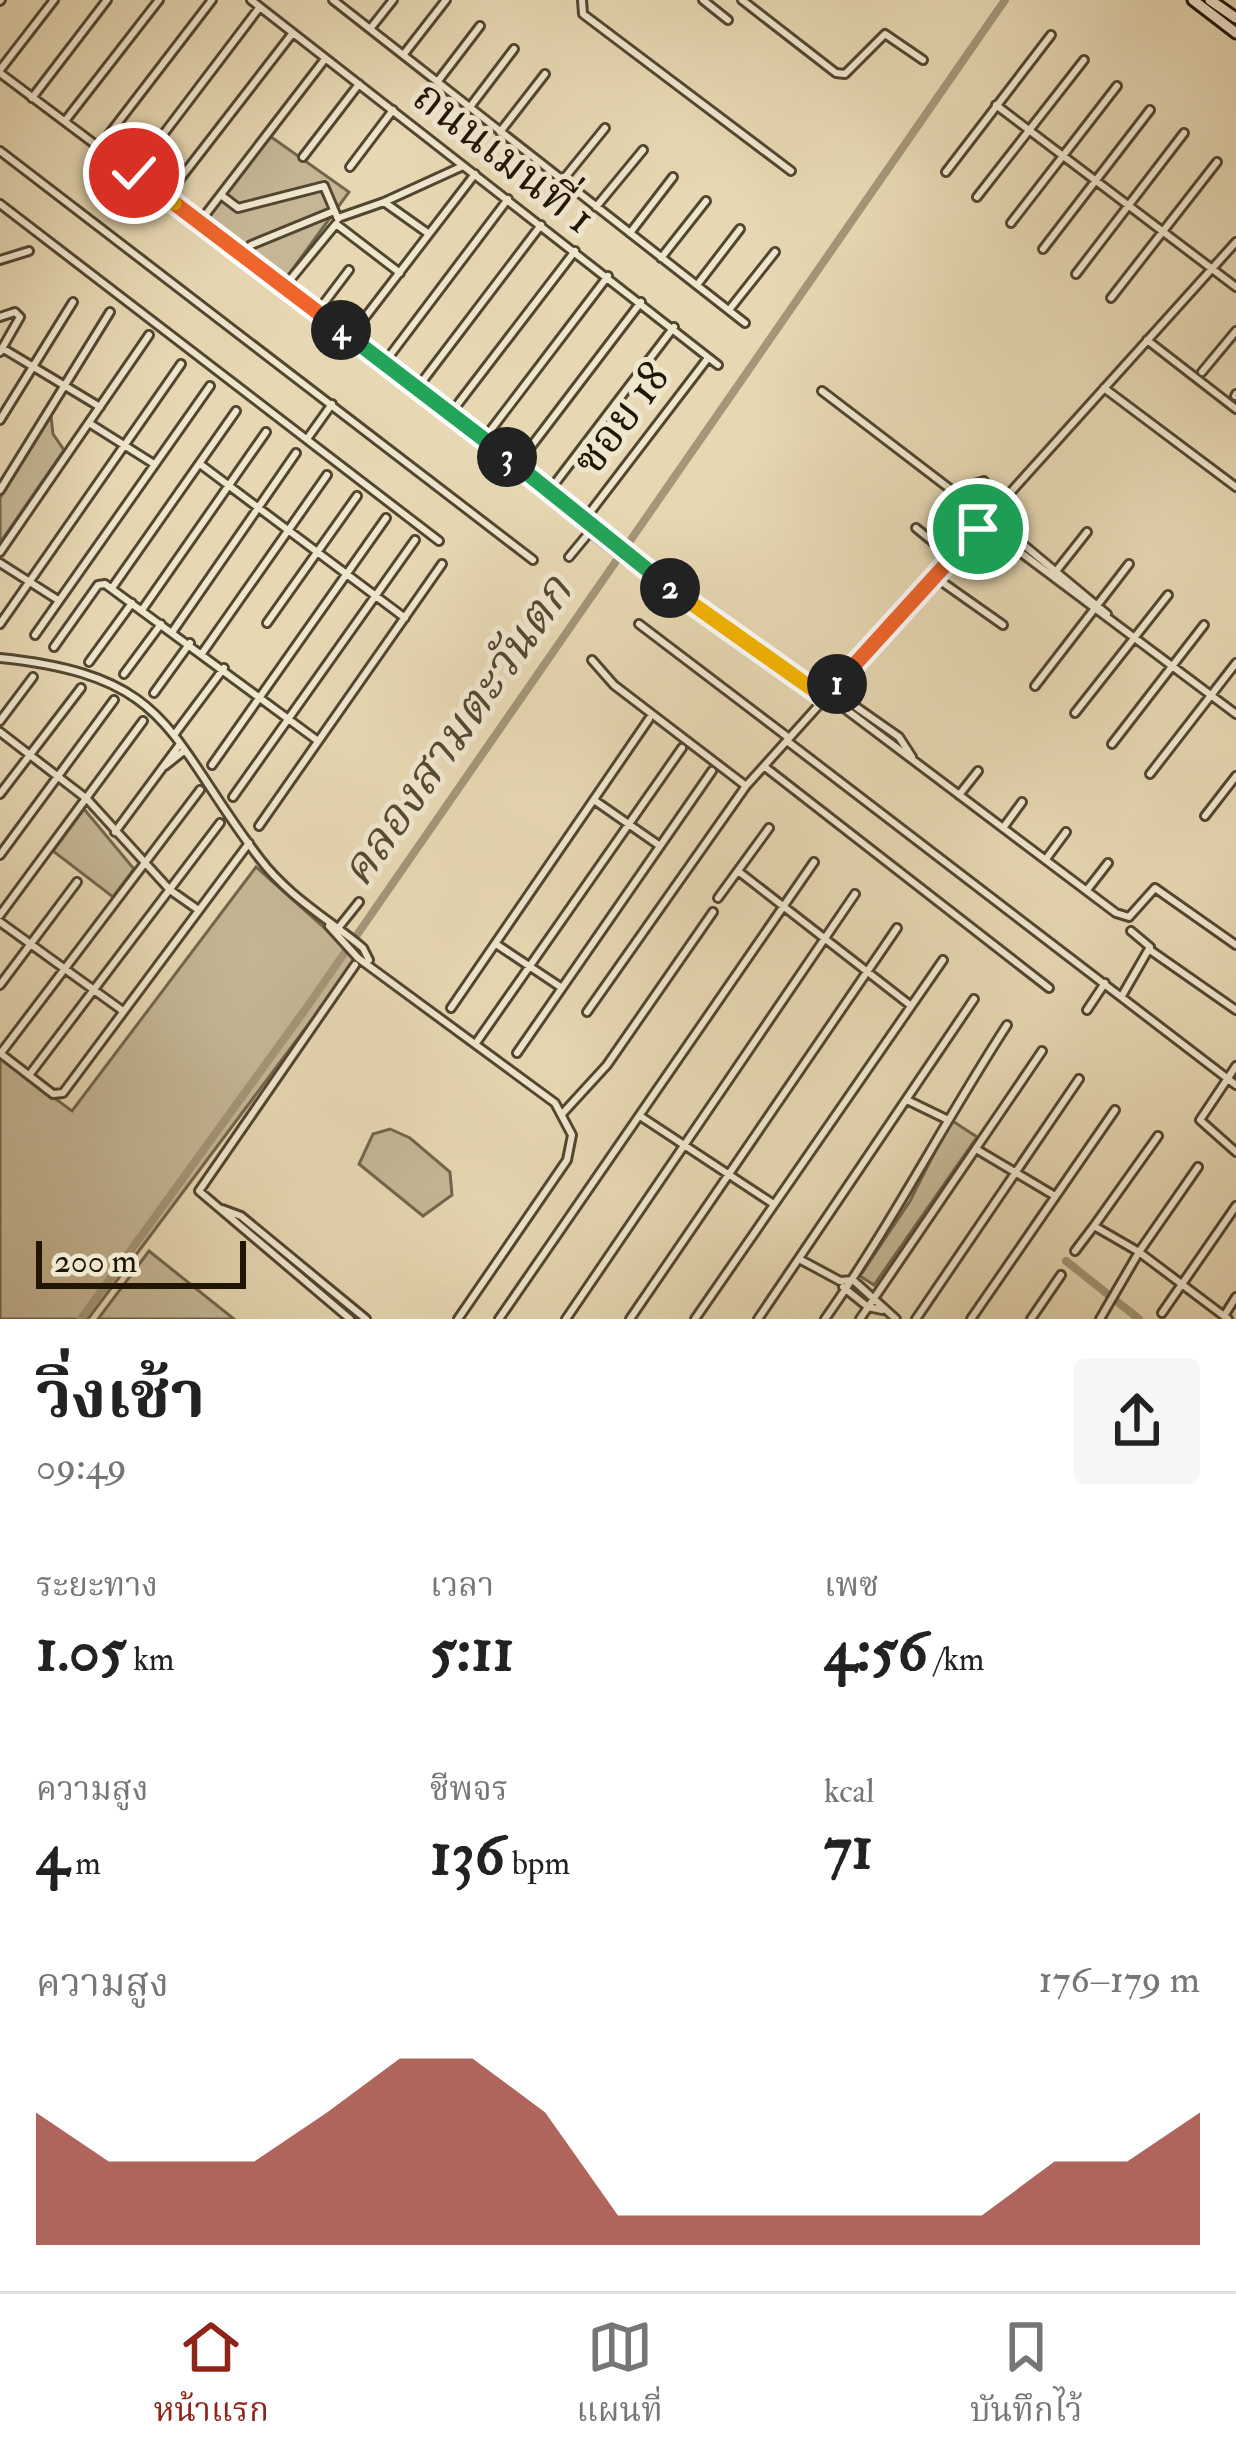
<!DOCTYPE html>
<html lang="th">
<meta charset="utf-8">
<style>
body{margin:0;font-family:"IM FELL Double Pica","Noto Serif Thai",serif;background:#f6f6f6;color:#222;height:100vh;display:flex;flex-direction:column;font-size:45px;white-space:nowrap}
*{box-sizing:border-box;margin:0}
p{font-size:39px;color:#767676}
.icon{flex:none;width:66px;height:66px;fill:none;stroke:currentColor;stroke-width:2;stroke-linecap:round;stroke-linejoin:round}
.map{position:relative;height:1319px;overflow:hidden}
.panel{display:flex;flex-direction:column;background:#fff;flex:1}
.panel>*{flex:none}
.scale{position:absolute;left:36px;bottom:30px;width:210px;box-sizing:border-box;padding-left:12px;border:6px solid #211506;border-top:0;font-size:33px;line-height:42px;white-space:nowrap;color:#211506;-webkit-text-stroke:9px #efe6ce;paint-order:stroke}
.pin{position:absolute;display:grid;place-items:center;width:102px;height:102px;color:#fff;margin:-51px;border:6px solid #fff;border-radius:50%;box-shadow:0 3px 12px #0007}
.km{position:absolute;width:60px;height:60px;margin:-30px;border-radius:50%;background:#222;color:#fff;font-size:33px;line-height:60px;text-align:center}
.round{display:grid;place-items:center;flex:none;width:126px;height:126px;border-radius:12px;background:#f6f6f6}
.summary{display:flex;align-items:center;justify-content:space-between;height:204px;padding:0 36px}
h1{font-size:66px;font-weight:700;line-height:90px}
.stats{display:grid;grid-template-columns:repeat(3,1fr);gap:18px;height:204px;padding:12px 36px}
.stats div{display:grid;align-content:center}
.stats b{font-size:60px;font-weight:700}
.stats small{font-size:33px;font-weight:400}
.stats p{font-size:33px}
.chart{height:336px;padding:24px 36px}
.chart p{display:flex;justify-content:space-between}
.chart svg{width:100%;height:216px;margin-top:12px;fill:#8f2418;opacity:.7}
.tab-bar{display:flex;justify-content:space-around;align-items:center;height:168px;border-top:3px solid #e0e0e0;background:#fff;font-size:33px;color:#767676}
.tab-bar a{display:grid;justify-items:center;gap:6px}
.tab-bar .current{color:#8f2418}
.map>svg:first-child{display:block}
.green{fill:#c5b796;stroke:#73664e;stroke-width:3}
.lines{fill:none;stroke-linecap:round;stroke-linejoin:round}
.canal{stroke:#a49678;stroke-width:8}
.minor-casing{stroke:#524631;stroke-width:12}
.secondary-casing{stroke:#211506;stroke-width:15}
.minor{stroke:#efe6ce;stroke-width:6}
.secondary{stroke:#efe6ce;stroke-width:9}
.split-1-casing{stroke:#fff;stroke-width:24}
.split-2-casing{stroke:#fff;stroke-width:24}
.split-3-casing{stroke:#fff;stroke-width:24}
.split-4-casing{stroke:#fff;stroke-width:24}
.split-5-casing{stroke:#fff;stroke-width:24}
.split-6-casing{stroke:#fff;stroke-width:24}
.split-1{stroke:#f0652b;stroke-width:15}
.split-2{stroke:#f5b400;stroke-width:15}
.split-3{stroke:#22a559;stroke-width:15}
.split-4{stroke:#22a559;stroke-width:15}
.split-5{stroke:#f0652b;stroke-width:15}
.split-6{stroke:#f5b400;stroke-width:15}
.labels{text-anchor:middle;stroke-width:10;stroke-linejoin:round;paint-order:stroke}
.street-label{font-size:45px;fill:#211506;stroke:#efe6ce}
.water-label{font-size:48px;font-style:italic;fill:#554934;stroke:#efe6ce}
</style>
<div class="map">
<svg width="1236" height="1319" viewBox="0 0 1236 1319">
<rect width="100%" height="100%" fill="#e7d8b3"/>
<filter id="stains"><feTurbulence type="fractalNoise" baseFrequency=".00167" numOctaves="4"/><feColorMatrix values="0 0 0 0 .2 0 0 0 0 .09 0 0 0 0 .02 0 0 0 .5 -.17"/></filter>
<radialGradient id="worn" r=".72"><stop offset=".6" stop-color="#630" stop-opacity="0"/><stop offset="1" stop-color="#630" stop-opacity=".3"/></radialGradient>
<path class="green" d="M267,134L349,192L281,285L201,224Z
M51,416L53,434L64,450L0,543V498Z
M84,809L134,869L113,897L53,851Z
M256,867L358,958L88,1319H0V1058L72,1111Z
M951,1120L977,1137L874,1285L860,1276L910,1201Z
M390,1129L410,1138L450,1172L452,1195L423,1216L359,1164L373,1134Z
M149,1251L234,1319H98Z"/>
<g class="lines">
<path class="canal" d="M1066,1261L1139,1319
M81,1319L307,1007L1005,0"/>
<defs>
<path id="minor" d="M251,0L718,365
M333,0L745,323
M582,0L583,14L791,171
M703,0L728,20
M742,0L836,73L845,74L885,34L923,60
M0,1L1,0
M370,29L393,0
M404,54L446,0
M0,70L54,0
M0,73L418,387L637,564
M438,81L480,26
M32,98L107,0
M996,105L1236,287
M470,107L514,49
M65,121L159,0
M500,132L545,74
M100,146L212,0
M0,151L533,560
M303,157L359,84
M350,167L393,110
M946,172L1051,35
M134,173L259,8
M562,181L605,128
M221,195L238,208L324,186L338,219
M166,197L292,34
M977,197L1084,60
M384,202L463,166
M0,204L439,541
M596,207L643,150
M338,218L384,202L429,234
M199,223L325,59
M1011,223L1117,86
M630,233L673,177
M1043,249L1150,110
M241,255L251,245L334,211
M661,258L706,201
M0,260L29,251
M1076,274L1184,133
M697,285L740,229
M285,286L336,224L400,273
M1111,298L1217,162
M729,310L775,252
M318,311L349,270
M0,317L15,312L20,317L0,352
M350,337L475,174
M1147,340L1236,409
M2,348L100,407
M385,362L508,199
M1202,372L1236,331
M418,387L541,225
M1104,388L1236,487
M822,391L1009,534
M1235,396L1236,394
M451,413L575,251
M0,420L73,302
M89,423L154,464
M307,439L332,404
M484,439L608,276
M200,464L405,618
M517,465L641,302
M0,490L110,312
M550,490L674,327
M960,499L968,486L984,481
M976,512L1005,540
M585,519L708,358
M589,524L593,534L622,557L825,698
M916,528L953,558
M1013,536L1107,614
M1008,543L1236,714
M0,552L149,335
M569,557L593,528
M0,563L58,600
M1057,570L1087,532
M935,577L1003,625
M112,588L236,411
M142,610L266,432
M267,623L357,496
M0,624L181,364
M639,624L789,738
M173,631L296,453
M35,635L210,386
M54,647L98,585L105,584L318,741
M203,652L327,475
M0,658C174,676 166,736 260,859C289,897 327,918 363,948L369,960
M592,660L614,685L746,786
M89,662L132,603
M124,674L161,624
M1035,686L1129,564
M832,690L899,737L912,757
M154,693L190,643
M828,696L1116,913L1129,917L1155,888L1236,945
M1075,713L1168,595
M0,721L33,677
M0,732L87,799L170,890L197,909
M174,735L224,668
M787,741L1236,1085
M1112,744L1204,625
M212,765L386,518
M165,766L185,750
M765,767L1049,988
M1150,774L1236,663
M0,794L81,688
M959,795L978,771
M233,797L415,540
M594,800L660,846
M1205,816L1236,776
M259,826L442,564
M1003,828L1022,802
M115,832L180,744
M0,855L114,700
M1046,859L1066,832
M738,871L910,1005
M1087,890L1108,863
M718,898L769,828
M0,915L143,721
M0,922L123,1011
M329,926L358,958L555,1103L572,1135L567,1160L458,1319
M339,927L359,902
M496,944L562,988
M1150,950L1236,1010
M0,985L77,882
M1123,994L1150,947L1131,931
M451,1008L649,719
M1087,1010L1105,983
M587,1012L746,786L1236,242
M476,1043L682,748
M0,1053L53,1094L63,1093L249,843
M1,1053L200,790
M517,1053L712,771
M1236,1066L1200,1120L1236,1152
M30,1074L220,823
M907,1100L946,1119
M563,1113L607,1065L713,912
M640,1116L772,1203
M976,1149L1055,1196
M1198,1167L1139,1252L1228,1319
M222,1209L241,1216L366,1319
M1075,1251L1094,1226
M801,1260L840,1281L853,1280L896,1319
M843,1287L868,1307L882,1310
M1162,1313L1236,1206
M1224,1316L1236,1297
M350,1319L199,1191L355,965
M499,1319L814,862
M566,1319L855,894
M630,1319L897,928
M695,1319L943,960
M758,1319L974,999
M825,1319C892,1224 944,1122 1007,1025
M860,1319L1042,1051
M916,1319L1079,1079
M971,1319L1115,1110
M1031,1319L1061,1275
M1100,1319L1139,1252L1094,1226L1158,1136"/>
<path id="secondary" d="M1193,0L1236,33
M1210,0L1236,18"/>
</defs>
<use href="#minor" class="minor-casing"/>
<use href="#secondary" class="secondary-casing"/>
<use href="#minor" class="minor"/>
<use href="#secondary" class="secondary"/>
</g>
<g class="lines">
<defs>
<path id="split-1" d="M837,684L978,529"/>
<path id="split-2" d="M670,588L825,698L837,684"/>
<path id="split-3" d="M507,457L670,588"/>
<path id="split-4" d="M341,330L507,457"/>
<path id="split-5" d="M174,203L341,330"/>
<path id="split-6" d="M134,173L174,203"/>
</defs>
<use href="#split-1" class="split-1-casing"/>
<use href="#split-2" class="split-2-casing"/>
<use href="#split-3" class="split-3-casing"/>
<use href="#split-4" class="split-4-casing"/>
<use href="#split-5" class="split-5-casing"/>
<use href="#split-6" class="split-6-casing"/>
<use href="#split-1" class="split-1"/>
<use href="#split-2" class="split-2"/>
<use href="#split-3" class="split-3"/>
<use href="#split-4" class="split-4"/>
<use href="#split-5" class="split-5"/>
<use href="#split-6" class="split-6"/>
</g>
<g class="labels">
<g class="street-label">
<text transform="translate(505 156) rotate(38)" y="16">ถนนเมนที่ 1</text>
<text transform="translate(620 418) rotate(-53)" y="16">ซอย 18</text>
</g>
<g class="water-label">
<text transform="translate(455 730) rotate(-55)" y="17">คลองสามตะวันตก</text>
</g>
</g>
<rect width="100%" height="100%" filter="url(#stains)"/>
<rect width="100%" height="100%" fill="url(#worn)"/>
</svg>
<div class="scale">200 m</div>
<div class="pin" style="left:978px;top:529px;background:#1e9e55"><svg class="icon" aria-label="arrive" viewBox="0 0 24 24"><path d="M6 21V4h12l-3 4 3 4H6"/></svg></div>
<div class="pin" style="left:134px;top:173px;background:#d93025"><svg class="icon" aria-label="check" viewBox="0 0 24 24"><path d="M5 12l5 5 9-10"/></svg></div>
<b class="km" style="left:837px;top:684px">1</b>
<b class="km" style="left:670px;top:588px">2</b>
<b class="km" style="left:507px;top:457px">3</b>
<b class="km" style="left:341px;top:330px">4</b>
</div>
<section class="panel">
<div class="summary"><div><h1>วิ่งเช้า</h1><p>09:49</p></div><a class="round"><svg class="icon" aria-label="share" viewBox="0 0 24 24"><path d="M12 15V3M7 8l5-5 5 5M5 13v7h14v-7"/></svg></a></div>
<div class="stats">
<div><p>ระยะทาง</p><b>1.05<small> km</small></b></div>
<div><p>เวลา</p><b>5:11</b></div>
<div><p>เพซ</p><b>4:56<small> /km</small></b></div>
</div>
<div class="stats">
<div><p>ความสูง</p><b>4<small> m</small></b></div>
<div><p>ชีพจร</p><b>136<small> bpm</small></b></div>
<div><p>kcal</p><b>71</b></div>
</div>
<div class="chart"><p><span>ความสูง</span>176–179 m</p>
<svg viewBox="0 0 160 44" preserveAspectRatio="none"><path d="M0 44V17L10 27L20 27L30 27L40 17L50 6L60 6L70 17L80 38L90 38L100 38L110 38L120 38L130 38L140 27L150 27L160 17V44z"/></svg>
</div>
</section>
<nav class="tab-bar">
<a class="current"><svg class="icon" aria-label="home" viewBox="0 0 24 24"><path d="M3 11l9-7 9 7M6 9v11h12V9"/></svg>หน้าแรก</a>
<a><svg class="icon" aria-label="map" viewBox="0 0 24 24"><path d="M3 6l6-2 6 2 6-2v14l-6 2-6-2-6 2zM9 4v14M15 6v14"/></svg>แผนที่</a>
<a><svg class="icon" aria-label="saved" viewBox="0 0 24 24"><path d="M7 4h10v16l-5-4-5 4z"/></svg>บันทึกไว้</a>
</nav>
